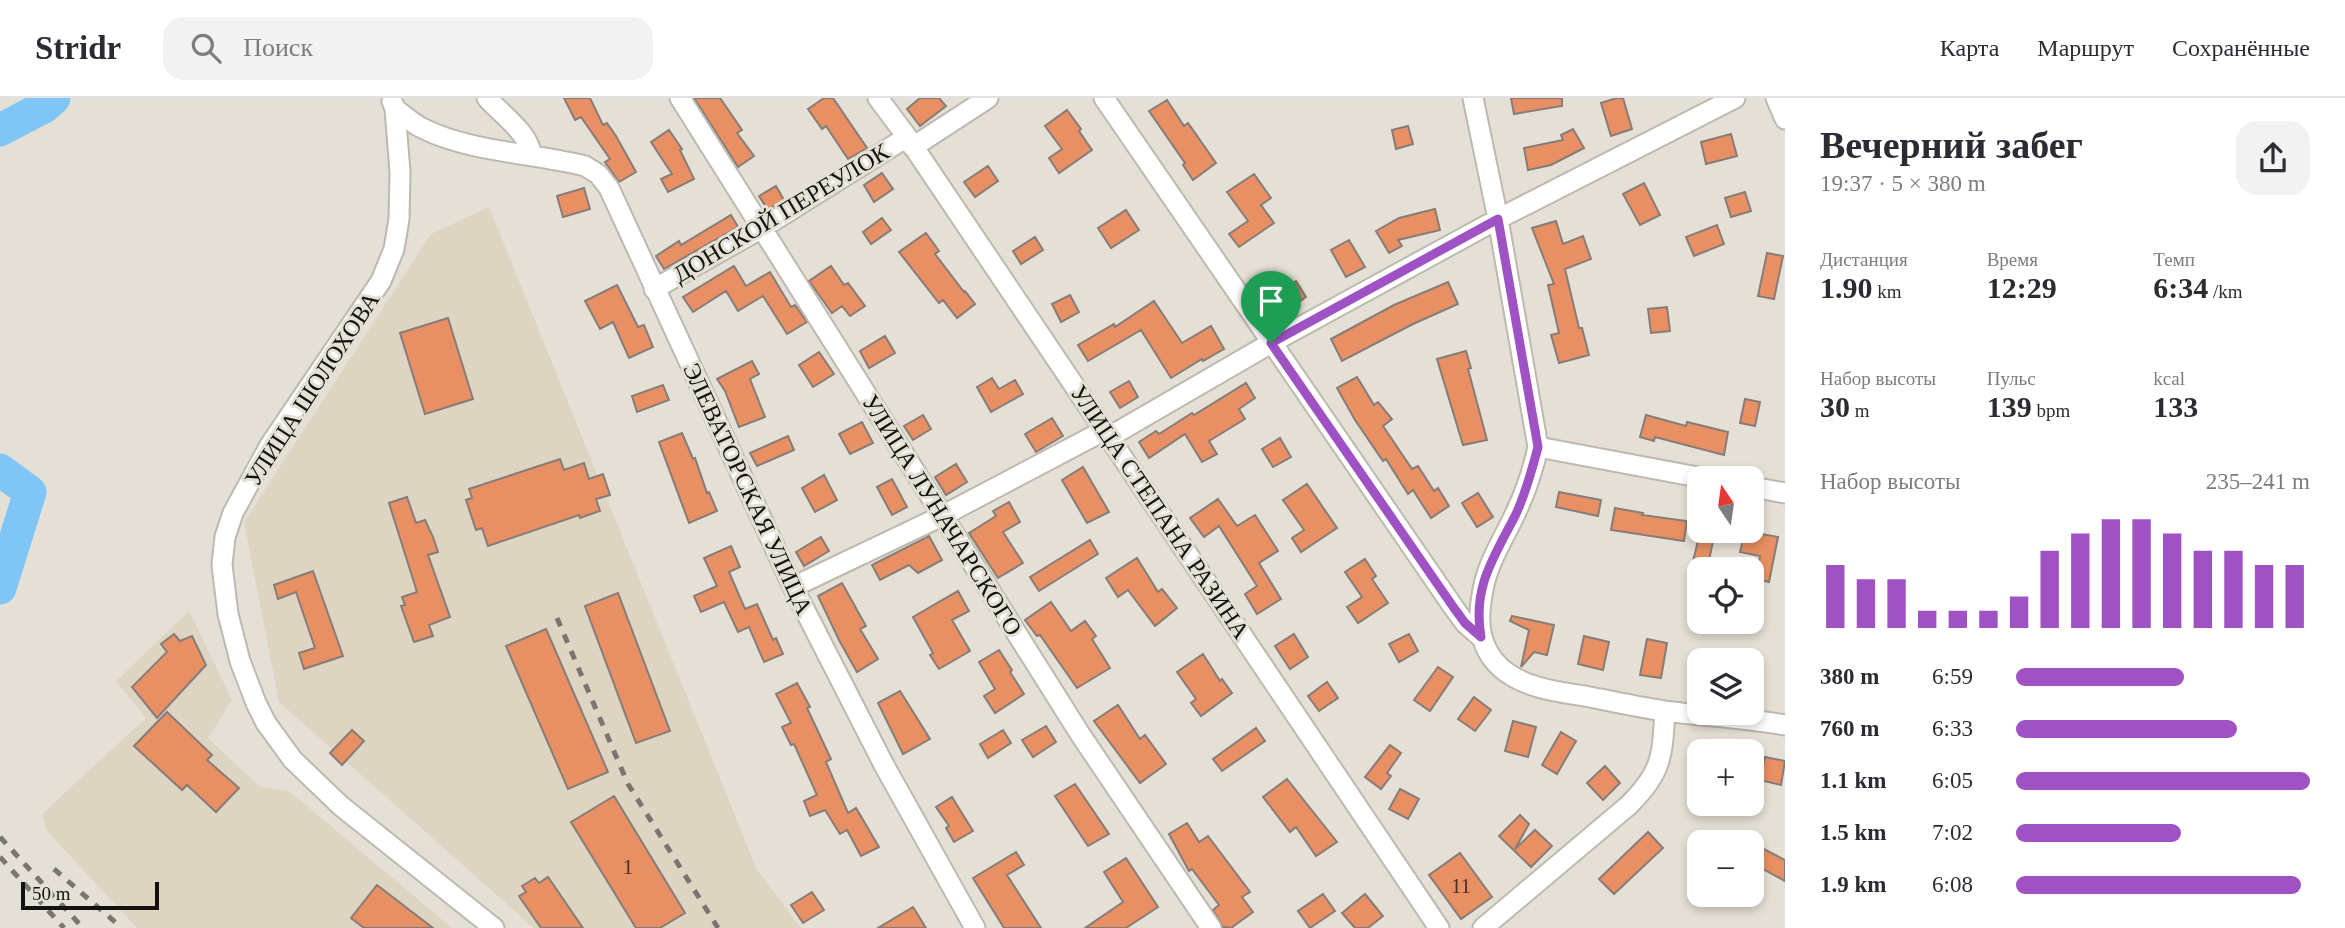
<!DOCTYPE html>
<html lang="ru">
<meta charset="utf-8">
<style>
body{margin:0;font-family:Georgia,serif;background:#f2f2f3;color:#2b2b33;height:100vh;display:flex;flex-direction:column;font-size:26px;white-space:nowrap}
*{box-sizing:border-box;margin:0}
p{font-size:23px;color:#7c7c81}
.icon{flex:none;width:38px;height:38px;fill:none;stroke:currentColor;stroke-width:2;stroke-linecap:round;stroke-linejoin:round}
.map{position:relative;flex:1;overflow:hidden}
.side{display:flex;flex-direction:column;background:#fff;width:560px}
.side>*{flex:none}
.needle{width:46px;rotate:347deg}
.tools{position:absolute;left:1687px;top:368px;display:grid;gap:14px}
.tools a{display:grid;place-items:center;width:77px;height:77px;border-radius:14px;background:#fff;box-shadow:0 4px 10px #0003;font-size:35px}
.scale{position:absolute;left:21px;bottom:18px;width:138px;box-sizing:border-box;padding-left:7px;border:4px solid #14120e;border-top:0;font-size:19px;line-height:24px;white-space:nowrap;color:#14120e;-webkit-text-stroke:5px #e5e0d5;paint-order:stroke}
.pin{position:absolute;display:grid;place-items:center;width:60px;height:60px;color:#fff;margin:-72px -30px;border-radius:50% 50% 50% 0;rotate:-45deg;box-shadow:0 0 7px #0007}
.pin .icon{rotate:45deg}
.round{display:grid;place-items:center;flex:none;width:74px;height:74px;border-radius:21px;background:#f2f2f3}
.summary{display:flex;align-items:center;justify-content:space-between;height:119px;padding:0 35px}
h1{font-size:38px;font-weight:700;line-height:52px}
.metrics{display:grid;grid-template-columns:repeat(3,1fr);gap:10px;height:119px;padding:7px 35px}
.metrics div{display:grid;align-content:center}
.metrics b{font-size:30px;font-weight:700}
.metrics small{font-size:19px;font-weight:400}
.metrics p{font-size:19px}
.chart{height:196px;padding:14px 35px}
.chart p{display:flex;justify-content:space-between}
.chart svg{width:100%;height:126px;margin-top:7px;stroke:#9e52c4;stroke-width:6}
ul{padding:0 35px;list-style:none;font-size:23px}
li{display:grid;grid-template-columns:112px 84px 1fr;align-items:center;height:52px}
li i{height:18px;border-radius:9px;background:#9e52c4}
header{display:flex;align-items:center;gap:42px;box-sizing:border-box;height:98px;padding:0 35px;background:#fff;border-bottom:2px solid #e1e1e2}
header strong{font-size:33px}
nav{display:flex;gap:38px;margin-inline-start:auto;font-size:24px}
.search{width:490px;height:63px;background:#f2f2f3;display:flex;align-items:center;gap:18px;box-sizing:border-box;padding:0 24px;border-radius:21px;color:#7c7c81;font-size:26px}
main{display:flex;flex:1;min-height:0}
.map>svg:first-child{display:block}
.built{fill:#ddd4c2}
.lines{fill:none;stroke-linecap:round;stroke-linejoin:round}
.river{stroke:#7fc6f7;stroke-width:33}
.building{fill:#e88f63;stroke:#877c77;stroke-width:2}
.minor-casing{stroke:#beb9ae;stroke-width:23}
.minor{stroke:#fff;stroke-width:19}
.rail{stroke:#7a766f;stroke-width:5;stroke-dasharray:9 9;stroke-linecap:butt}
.route-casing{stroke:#fff;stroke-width:14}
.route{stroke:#9e52c4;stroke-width:9}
.labels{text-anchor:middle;stroke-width:6;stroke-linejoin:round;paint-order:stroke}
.number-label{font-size:21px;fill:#493123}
.street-label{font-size:24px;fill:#14120e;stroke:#e5e0d5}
</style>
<header>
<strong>Stridr</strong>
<div class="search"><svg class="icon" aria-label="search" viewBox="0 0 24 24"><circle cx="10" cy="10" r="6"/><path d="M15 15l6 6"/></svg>Поиск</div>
<nav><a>Карта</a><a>Маршрут</a><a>Сохранённые</a></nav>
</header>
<main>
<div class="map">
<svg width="1785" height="830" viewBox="0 0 1785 830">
<rect width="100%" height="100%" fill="#e5e0d5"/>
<path class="built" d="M489,109L757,772L801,830H534L279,604L244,424L431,136Z
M189,513L232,602L208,640L260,689L289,693L452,830H137L47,733L42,716L146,620L116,583Z"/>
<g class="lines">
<path class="river" d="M0,32L44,9L54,0
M0,372L30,394L0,490"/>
</g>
<path class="building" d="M564,0H590L603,27L607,25L616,38L636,74L619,84L605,64L610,61L581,19L575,22Z
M694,0H720L742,32L737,35L754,58L738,69Z
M824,0H833L867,50L848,61L826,28L822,31L808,11Z
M920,0H939L946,8L920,28L907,11Z
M1511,0H1562V8L1514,16Z
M1617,0H1623L1632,31L1611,38L1601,5Z
M1167,2L1184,28L1188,25L1216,65L1193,82L1183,67L1185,65L1149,13Z
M1067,12L1081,31L1079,33L1092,52L1059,75L1049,60L1062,51L1045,28Z
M1408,28L1413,46L1396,51L1392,32Z
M1573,31L1584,50L1551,67L1528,72L1524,50L1563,42L1561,37Z
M669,32L682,51L680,52L694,81L668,94L661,81L672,76L651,44Z
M1731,36L1737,58L1706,66L1701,44Z
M988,68L998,83L975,99L964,84Z
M882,75L893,91L874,104L864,87Z
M1254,76L1271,100L1261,107L1274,125L1239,149L1229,136L1248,123L1227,94Z
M1644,85L1660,117L1640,127L1623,96Z
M776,88L784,102L768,112L759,98Z
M584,90L590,111L563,119L557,98Z
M1745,94L1751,113L1731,119L1725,100Z
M1435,111L1440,132L1398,142L1402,148L1389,155L1376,133L1399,120Z
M1126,112L1139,132L1111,150L1098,130Z
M731,117L738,129L664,171L656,158L679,143L681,147Z
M882,120L891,132L871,146L863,134Z
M1556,123L1563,146L1583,138L1591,161L1565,171L1579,230H1582L1589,257L1559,265L1551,237L1559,235L1548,187L1554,186L1532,130Z
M1717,127L1724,146L1694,158L1686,139Z
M926,135L939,153L935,156L964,194L965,193L975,206L957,220L943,202L939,205L899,154Z
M1035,139L1043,152L1021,166L1013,153Z
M1349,142L1365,169L1346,179L1331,152Z
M1767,155L1783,158L1774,201L1758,198Z
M734,168L746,188L770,174L791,209L795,207L807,224L787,236L763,198L738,213L726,193L693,214L683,199Z
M831,168L844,187L848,185L865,208L850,218L842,208L832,215L809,183Z
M1296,183L1306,199L1281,216L1270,199Z
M1448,184L1458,206L1413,226L1342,263L1331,241L1394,207Z
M617,187L638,229L644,227L653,249L629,260L613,224L600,231L585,203Z
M1070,197L1079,214L1061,224L1052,206Z
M1154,203L1182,245L1211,228L1224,251L1203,263L1202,261L1171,280L1141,232L1088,263L1078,247L1114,226L1115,229Z
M1667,209L1670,233L1651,235L1648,211Z
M448,220L473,301L425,316L400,235Z
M885,238L895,255L869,270L860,253Z
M1466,253L1471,270L1468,271L1487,342L1463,347L1437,261Z
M819,254L834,276L813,289L799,267Z
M752,263L759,276L750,281L765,319L739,329L725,293L717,281Z
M1357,279L1374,307L1378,304L1392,321L1383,328L1412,371L1418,368L1434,393L1438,390L1449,408L1431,420L1413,392L1408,396L1386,361L1383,363L1355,322L1337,290Z
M992,280L999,291L1015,282L1023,296L991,314L977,289Z
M1129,283L1138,299L1120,310L1110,294Z
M1246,285L1255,300L1239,311L1245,321L1209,343L1217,356L1202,364L1185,336L1149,360L1139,344L1156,333L1159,336L1192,315L1194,317Z
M663,287L669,302L637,314L632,298Z
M1745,301L1760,304L1755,328L1740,325Z
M923,317L931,331L913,342L904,328Z
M1646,317L1686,328L1687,324L1728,334L1724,357L1655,339L1654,343L1640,339Z
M1052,320L1063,338L1036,354L1025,336Z
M862,324L873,345L850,356L839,336Z
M682,335L693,361L695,360L707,395L709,394L717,413L689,425L659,344Z
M788,338L794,352L757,368L750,355Z
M1280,340L1291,359L1273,369L1262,351Z
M560,361L564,372L584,365L589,381L603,376L610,397L596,401L600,413L580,420L579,417L488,448L482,430L476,432L466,402L472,400L469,391Z
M956,366L967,384L946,397L935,379Z
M1083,369L1109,414L1087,425L1062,382Z
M824,377L837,402L815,414L802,390Z
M892,381L907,409L892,417L877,389Z
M1307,386L1337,430L1301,454L1292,440L1304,432L1283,402Z
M1559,394L1601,402L1598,418L1556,409Z
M1478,395L1493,419L1477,429L1462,405Z
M407,399L416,425L425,422L433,439L438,454L428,457L450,519L429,527L433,538L414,544L401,508L405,507L402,499L417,494L389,405Z
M1218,401L1237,428L1255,417L1278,453L1259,465L1281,501L1257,516L1245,496L1257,488L1219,428L1204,439L1190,420Z
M1009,404L1020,424L1003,434L1023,465L998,480L969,435L996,418L993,413Z
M1615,410L1643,415L1642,417L1687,423L1684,443L1611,432Z
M1745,433L1778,439L1769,484L1756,481L1760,458L1740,454Z
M1700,435L1714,439L1707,471H1691Z
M929,438L942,462L918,475L909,467L880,482L872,467Z
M821,439L829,453L804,468L796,454Z
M1090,442L1098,456L1039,493L1030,479Z
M731,448L740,469L729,474L745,511L757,506L773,542L776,540L783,556L764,564L749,529L738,534L724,504L701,514L694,498L717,488L704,460Z
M1137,460L1158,494L1162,491L1177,510L1155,528L1128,492L1118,499L1106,480Z
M1365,461L1376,478L1372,481L1388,505L1358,525L1347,509L1362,499L1345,474Z
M313,473L343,558L304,571L299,555L315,550L296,494L278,501L274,487Z
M842,485L866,528L860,531L878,561L857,574L840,544L818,498Z
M958,493L969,513L952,522L970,553L939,571L930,557L933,555L913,519Z
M618,495L670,633L636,645L585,508Z
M1051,504L1071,533L1085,523L1096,538L1092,541L1110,570L1077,590L1040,537L1037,538L1025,522Z
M1512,518L1554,527L1547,557L1534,554L1521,569L1529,532L1510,523Z
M546,531L608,674L568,691L506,548Z
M174,536L180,543L192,538L206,567L157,620L132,589L167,554L161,546Z
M1294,536L1308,559L1290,571L1275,548Z
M1409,536L1418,553L1399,564L1389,546Z
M1584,538L1609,544L1603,572L1578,566Z
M1647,541L1667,545L1661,580L1640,577Z
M999,552L1012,572L1010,574L1024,596L995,615L984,598L995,591L979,564Z
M1203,556L1220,583L1222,581L1232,595L1201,618L1191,605L1196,601L1177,574Z
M1438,569L1453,579L1430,613L1414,602Z
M1327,584L1338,600L1319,613L1308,598Z
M797,585L810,609L807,610L831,661L826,664L848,715L856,710L879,749L861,758L847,732L840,736L825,712L810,718L804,703L817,697L794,646L791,647L782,629L791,625L776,596Z
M900,593L930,641L903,656L878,605Z
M1474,599L1491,612L1475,633L1458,621Z
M1118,607L1140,641L1145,637L1166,666L1140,685L1094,623Z
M167,614L212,657L207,662L239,690L216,714L187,687L182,692L134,648Z
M1513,623L1536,629L1528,659L1505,653Z
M1046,628L1056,644L1033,659L1022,642Z
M1256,630L1265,643L1222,673L1213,661Z
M352,632L364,643L342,667L330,655Z
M1003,632L1011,645L988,660L980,646Z
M1561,634L1576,643L1557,676L1542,667Z
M1390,647L1401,655L1387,675L1391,678L1381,691L1365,679Z
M1765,659L1785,663L1781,687L1760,682Z
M1605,668L1620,685L1603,702L1587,685Z
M1287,681L1337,744L1316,758L1296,729L1290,734L1263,699Z
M1075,686L1109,736L1088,748L1055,698Z
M1400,691L1419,701L1408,721L1389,711Z
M614,698L685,815L660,830H636L571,724Z
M952,699L973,733L954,744L946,730L949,728L936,709Z
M1520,717L1529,726L1515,751L1535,732L1552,748L1531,769L1499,738Z
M1187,725L1199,744L1208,738L1250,794L1242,799L1253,814L1231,830L1223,829L1213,812L1219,807L1192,771L1189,773L1169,736Z
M1648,734L1663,750L1614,796L1599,781Z
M1752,745L1785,762V783L1752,765Z
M1016,754L1024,767L1007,777L1041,830H1004L973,780Z
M1460,755L1492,799L1461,821L1429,777Z
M1126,760L1158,809L1126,830H1085L1123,804L1104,774Z
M548,779L583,830H541L519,798L526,794L522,788L535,780L539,785Z
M377,787L433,830H364L351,820Z
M812,794L824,812L803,825L791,807Z
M1323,796L1335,813L1310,830L1298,813Z
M1365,796L1383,818L1368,830H1355L1342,815Z
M913,809L926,830H878Z"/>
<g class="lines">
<defs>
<path id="minor" d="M487,0C501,16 531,37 531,57
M680,0L1080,636L1211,830
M878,0L907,39L1439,830
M1104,0L1454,510L1465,525L1481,539
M1473,0L1498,121L1538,349L1703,380
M1776,0L1785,21
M392,3L395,11L400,74L399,121L394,151L381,183L270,347L233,415L225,439L222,467L228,516L240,563L256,605L266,625L293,662L341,708L494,830
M395,11C404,17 412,25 422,30C469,54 534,55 585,68L598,76L609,90L793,489L884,667L975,830
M913,49L988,0
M654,191L762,130L907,39
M1109,339L1271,245L1498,121L1735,0
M1538,349C1533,372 1526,393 1516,414C1503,443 1487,464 1482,497C1477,524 1479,550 1501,570C1525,591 1560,594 1590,599C1615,604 1639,609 1664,613C1704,618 1745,620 1785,627
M1752,389L1785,395
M793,489L942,418L1105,332
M1483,830L1629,707C1663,673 1662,658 1665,613"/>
</defs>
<use href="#minor" class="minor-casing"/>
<use href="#minor" class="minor"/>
<path class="rail" d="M557,520L628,686L718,830
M0,739L83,830
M0,759L64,830
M54,771L122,830"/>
</g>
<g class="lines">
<defs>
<path id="route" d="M1498,121L1538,349C1532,372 1526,394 1516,416C1495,458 1472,488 1481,539L1465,525L1454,510L1271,245Z"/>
</defs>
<use href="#route" class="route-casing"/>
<use href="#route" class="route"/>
</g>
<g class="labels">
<g class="number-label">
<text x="628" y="776">1</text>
<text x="1461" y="795">11</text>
</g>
<g class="street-label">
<text transform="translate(781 115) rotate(-31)" y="8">ДОНСКОЙ ПЕРЕУЛОК</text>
<text transform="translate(312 291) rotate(-57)" y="8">УЛИЦА ШОЛОХОВА</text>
<text transform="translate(748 391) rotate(65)" y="8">ЭЛЕВАТОРСКАЯ УЛИЦА</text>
<text transform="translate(1160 414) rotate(56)" y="8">УЛИЦА СТЕПАНА РАЗИНА</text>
<text transform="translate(942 417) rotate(58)" y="8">УЛИЦА ЛУНАЧАРСКОГО</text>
</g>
</g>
</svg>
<div class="tools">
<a><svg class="needle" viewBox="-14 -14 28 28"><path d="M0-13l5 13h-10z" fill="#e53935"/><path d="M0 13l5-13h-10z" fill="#7c7c81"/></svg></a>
<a><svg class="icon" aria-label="locate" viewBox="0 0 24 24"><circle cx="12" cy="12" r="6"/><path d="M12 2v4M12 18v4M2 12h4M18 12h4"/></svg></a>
<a><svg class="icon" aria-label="layers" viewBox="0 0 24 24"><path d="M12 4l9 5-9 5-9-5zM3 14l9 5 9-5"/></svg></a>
<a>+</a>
<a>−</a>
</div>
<div class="scale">50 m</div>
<div class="pin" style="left:1271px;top:245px;background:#1e9e55"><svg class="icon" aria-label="arrive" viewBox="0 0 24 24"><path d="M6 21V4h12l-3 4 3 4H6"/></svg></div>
</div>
<section class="side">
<div class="summary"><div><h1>Вечерний забег</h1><p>19:37 · 5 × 380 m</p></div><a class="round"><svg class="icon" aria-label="share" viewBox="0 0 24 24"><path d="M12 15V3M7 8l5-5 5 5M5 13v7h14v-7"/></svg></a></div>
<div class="metrics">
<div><p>Дистанция</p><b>1.90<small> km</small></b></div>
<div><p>Время</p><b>12:29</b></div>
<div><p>Темп</p><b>6:34<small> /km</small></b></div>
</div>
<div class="metrics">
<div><p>Набор высоты</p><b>30<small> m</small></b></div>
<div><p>Пульс</p><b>139<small> bpm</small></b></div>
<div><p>kcal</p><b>133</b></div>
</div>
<div class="chart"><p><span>Набор высоты</span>235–241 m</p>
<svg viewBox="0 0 160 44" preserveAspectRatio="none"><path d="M5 44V22M15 44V27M25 44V27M35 44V38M45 44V38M55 44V38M65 44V33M75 44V17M85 44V11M95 44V6M105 44V6M115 44V11M125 44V17M135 44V17M145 44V22M155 44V22"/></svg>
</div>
<ul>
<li><b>380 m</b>6:59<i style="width:57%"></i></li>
<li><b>760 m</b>6:33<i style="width:75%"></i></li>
<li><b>1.1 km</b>6:05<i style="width:100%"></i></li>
<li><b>1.5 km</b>7:02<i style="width:56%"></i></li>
<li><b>1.9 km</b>6:08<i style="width:97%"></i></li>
</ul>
</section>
</main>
